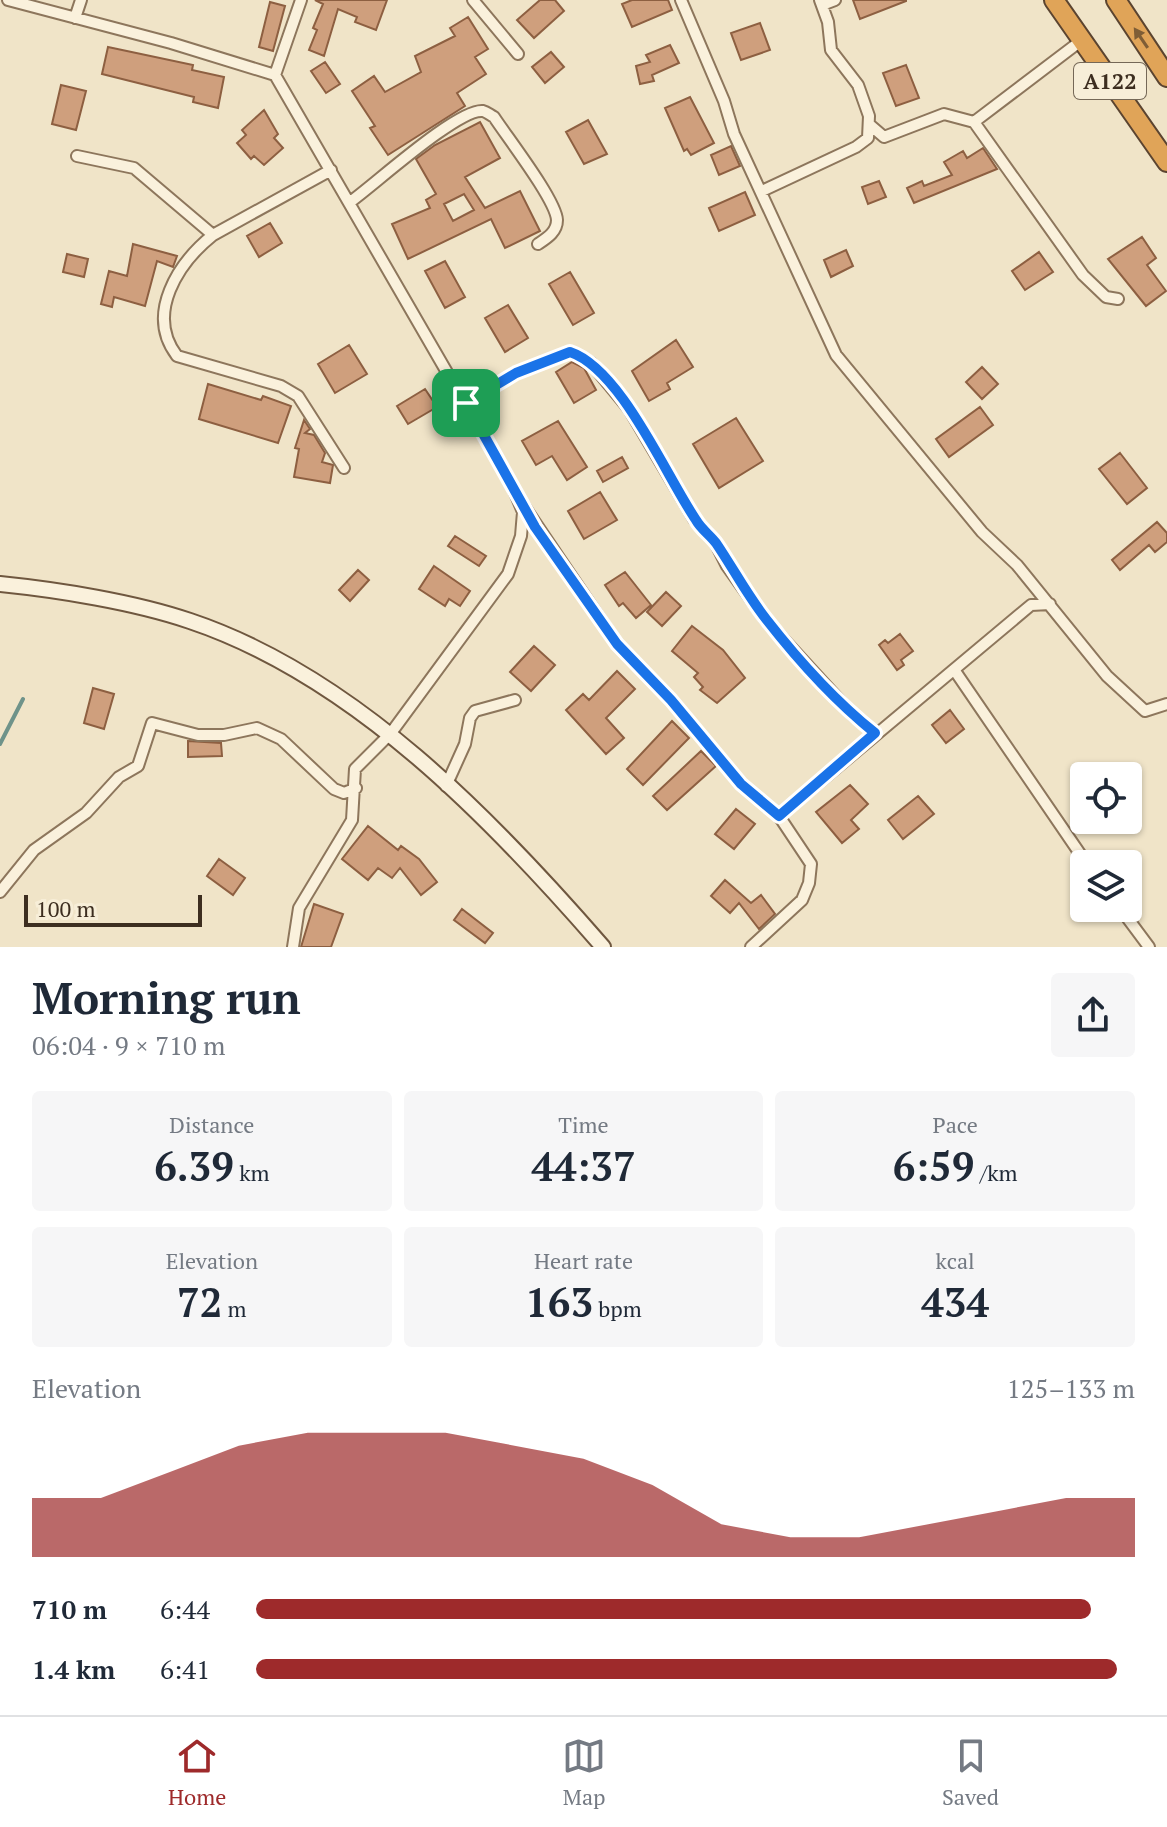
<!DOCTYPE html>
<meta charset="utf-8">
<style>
body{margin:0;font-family:"PT Serif",serif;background:#f6f6f7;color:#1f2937;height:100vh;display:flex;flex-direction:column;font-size:30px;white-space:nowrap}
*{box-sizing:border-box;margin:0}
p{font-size:26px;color:#747a83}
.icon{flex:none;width:44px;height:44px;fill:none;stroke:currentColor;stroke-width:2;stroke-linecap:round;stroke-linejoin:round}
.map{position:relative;height:947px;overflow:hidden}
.details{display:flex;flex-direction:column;background:#fff;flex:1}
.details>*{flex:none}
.buttons{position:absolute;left:1070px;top:762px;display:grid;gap:16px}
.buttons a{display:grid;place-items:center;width:72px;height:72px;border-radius:8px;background:#fff;box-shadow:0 2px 6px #0004;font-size:40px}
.scale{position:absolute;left:24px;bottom:20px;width:178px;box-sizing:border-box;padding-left:8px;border:4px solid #3d2e20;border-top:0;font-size:22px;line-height:28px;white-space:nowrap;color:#3d2e20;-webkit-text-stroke:6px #f7eed8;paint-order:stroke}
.pin{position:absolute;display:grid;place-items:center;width:68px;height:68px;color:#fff;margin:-34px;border-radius:16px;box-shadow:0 4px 12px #0006}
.round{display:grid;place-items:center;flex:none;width:84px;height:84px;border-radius:8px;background:#f6f6f7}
.summary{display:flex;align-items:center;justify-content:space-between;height:136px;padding:0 32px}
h1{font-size:44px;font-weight:700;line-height:60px}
.figures{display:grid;grid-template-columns:repeat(3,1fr);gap:12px;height:136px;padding:8px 32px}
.figures div{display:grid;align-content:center;border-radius:8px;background:#f6f6f7;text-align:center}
.figures b{font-size:40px;font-weight:700}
.figures small{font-size:22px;font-weight:400}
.figures p{font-size:22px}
.chart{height:224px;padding:16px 32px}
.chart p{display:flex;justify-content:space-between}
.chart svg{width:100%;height:144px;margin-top:8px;fill:#9e2a2b;opacity:.7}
ul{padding:0 32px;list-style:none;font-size:26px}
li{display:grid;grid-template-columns:128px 96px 1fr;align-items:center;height:60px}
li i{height:20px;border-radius:10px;background:#9e2a2b}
.tabs{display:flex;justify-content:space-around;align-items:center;height:112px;border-top:2px solid #e0e1e3;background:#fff;font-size:22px;color:#747a83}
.tabs a{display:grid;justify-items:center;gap:4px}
.tabs .on{color:#9e2a2b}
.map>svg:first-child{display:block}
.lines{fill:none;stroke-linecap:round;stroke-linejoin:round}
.stream{stroke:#6f938a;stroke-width:4}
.building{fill:#cf9f7d;stroke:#8d5f41;stroke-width:2;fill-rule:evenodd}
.street-casing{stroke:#8d765c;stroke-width:14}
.secondary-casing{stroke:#6f573f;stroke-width:18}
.highway-casing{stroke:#5b4430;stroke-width:22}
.street{stroke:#faf1dc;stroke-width:10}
.secondary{stroke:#faf1dc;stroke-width:14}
.highway{stroke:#e0a458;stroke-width:18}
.oneway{fill:#7e5d36}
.route-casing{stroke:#fff;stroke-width:16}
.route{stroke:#1a73e8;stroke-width:10}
.labels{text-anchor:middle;stroke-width:6;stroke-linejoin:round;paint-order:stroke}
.shield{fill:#f7eed8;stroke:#756857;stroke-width:2}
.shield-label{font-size:22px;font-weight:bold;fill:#3d2e20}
</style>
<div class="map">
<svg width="1167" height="947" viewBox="0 0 1167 947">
<rect width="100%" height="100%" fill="#f0e4c8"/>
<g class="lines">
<path class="stream" d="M0,744L23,699"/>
</g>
<path class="building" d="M315,0H387L376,30L355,22L357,17L338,9L324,56L309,50L317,30L313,28L323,4Z
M540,0H555L564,11L534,38L517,20Z
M632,0H668L672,10L632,27L622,4Z
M853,0H906V1L860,19Z
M270,2L285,6L273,51L259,47Z
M468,17L488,49L475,57L486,74L457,93L465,106L388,155L370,128L375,126L352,91L374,76L385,92L421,72L415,56L455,36L450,28Z
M760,23L770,50L741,60L731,33Z
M670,45L679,63L652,75L654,81L640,84L636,66L650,62L646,55Z
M108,47L193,65L192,70L224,77L218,108L193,102L194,97L102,74Z
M551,52L564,67L545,83L532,67Z
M325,62L340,84L326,93L311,71Z
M906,65L919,98L896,106L883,73Z
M61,85L86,91L76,130L52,124Z
M690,97L714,143L691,155L687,149L684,151L665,108Z
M264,110L278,134L274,138L283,148L264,165L254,156L251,159L237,143L246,135L242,130Z
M588,120L607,154L584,164L566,132Z
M480,122L500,158L465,177L485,208L520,191L540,231L505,248L491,219L408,259L392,224L430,208L426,200L436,194L416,159L435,145ZM464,194L474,210L453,221L444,204Z
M731,146L740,166L719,175L711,155Z
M983,148L997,169L914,203L907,188L922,181L924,186L952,175L944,162L963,151L967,158Z
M879,181L886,197L868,204L862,187Z
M745,192L755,215L719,231L709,208Z
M270,223L282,243L259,257L247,236Z
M1142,237L1156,258L1147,265L1166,291L1146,306L1108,259Z
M133,244L177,256L173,267L157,261L145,306L114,297L112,307L101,304L109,271L127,276Z
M846,250L853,266L831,277L824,260Z
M1039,252L1053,272L1025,290L1012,271Z
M67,254L88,259L84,277L63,272Z
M445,261L465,297L445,308L425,271Z
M570,272L594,313L573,325L549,284Z
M508,305L528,338L505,352L485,318Z
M676,340L693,367L667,383L670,389L649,401L632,371Z
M349,345L367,374L335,393L318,364Z
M572,362L584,368L596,390L574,403L556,372Z
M982,367L998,384L982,399L966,382Z
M208,384L261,400L263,396L291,406L278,443L199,419Z
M425,389L437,407L408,424L397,406Z
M980,407L993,425L949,457L936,439Z
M736,418L763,461L719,488L693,444Z
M304,420L310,429L305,433L314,435L325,453L322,462L333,465L330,483L294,477L299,449L295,448Z
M558,421L587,467L567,480L552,456L536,465L522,441Z
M1120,453L1147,488L1127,504L1099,469Z
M622,457L628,468L603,482L597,471Z
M600,492L617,520L584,539L568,511Z
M1157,522L1167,533V542L1155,552L1149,545L1120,570L1112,560Z
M455,536L486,556L479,566L448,546Z
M434,566L470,591L460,606L449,599L445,606L419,589Z
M358,570L369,580L350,601L339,590Z
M625,572L651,605L636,618L623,603L619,606L605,585Z
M666,592L681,606L662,626L647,612Z
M692,626L723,650L745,678L717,703L700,690L703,687L694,677L698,673L672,651Z
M900,634L913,651L901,660L904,665L897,670L879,645L885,640L888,643Z
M534,646L555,665L531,691L510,672Z
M617,671L635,689L606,718L624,738L606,754L566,710L583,694L589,700Z
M93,688L114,694L104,729L84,723Z
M950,710L964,729L946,743L932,725Z
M672,721L689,738L643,785L627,769Z
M188,741L221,743L222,756L188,757Z
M701,751L716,766L667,810L653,796Z
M850,785L868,804L851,820L859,829L842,843L816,812Z
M918,796L934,814L903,839L888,820Z
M736,809L755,824L734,849L715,834Z
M368,826L398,850L401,846L419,859L437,882L421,895L400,868L392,878L378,868L368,880L342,859Z
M219,859L245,878L233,895L207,876Z
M725,880L751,903L761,895L775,914L759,929L739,903L730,913L711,896Z
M314,904L343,914L331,947H301Z
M462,909L493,933L485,943L454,920Z"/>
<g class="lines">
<defs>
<path id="street" d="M8,0L171,43L275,75
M473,0L518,54
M681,0L724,101L734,134L836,355L982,532L1017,565L1107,676L1145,711L1167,704
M822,5L835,0
M75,18L81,0
M974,122L1082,40
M870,125L884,137L944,114L974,122L1083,275L1106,297L1118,299
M77,156L134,168L213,235
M331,170L213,235C178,263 145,314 177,356L281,386L298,396L344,468
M762,191L856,147L868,138L869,116L858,85L831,50L828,22L820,0
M350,202C373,186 458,108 483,111C487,112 490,115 494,117C507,137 556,200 557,220C557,232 547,238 538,244
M466,403L516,373L570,352L591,363L629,409L694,519L714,540L727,566L765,619L853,715L875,733
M524,506L617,644L671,700L741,784L779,816L811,864L809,883L802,900L751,947
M955,671L1087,864
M446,786L465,744L470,718L475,711L515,700
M779,816L1031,605L1050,604
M0,892L34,850L86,813L119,777L138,766L152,723L198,735H224L257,728L281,739L334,789L344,793L356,788
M1120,908L1149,947
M293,947L299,908L352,820L355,769L391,733L508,574L521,536L523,512L511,483L275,75L301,0"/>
<path id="secondary" d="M0,584C59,590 134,602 190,621C354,676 492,819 603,947"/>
<path id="highway" d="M1054,0L1167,162
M1116,0L1167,77"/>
</defs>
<use href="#street" class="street-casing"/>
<use href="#secondary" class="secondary-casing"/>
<use href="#highway" class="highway-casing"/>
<use href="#street" class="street"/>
<use href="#secondary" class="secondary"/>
<use href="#highway" class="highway"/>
</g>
<defs><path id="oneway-solid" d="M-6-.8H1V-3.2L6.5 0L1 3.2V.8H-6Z" transform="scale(2)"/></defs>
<use class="oneway" href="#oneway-solid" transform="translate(1141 38) rotate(-124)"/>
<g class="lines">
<defs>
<path id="route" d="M570,352C621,369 666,476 696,520C701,529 710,535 716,543C733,568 747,595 766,619C798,660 835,701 875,733L779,816L741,784L671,700L617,644L535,527L466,403L516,373Z"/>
</defs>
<use href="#route" class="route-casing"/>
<use href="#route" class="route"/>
</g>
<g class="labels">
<rect class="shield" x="1074" y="63" width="72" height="36" rx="6"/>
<g class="shield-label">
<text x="1110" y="89">A122</text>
</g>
</g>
</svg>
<div class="buttons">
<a><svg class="icon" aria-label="locate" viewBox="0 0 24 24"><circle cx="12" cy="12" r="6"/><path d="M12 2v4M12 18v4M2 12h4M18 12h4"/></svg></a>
<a><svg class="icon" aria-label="layers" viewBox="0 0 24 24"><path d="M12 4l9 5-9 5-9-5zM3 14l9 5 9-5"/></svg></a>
</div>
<div class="scale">100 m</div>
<div class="pin" style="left:466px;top:403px;background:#1e9e55"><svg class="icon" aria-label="arrive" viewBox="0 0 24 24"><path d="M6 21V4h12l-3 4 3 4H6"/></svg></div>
</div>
<section class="details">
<div class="summary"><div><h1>Morning run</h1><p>06:04 · 9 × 710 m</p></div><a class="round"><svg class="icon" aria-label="share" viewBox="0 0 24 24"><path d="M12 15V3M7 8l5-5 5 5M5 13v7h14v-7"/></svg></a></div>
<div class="figures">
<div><p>Distance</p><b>6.39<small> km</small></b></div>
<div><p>Time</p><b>44:37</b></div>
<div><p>Pace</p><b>6:59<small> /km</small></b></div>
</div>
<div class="figures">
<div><p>Elevation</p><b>72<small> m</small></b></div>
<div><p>Heart rate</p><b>163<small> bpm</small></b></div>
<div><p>kcal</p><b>434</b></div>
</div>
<div class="chart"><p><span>Elevation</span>125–133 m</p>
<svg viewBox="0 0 160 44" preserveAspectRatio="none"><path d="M0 44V26L10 26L20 18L30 10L40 6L50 6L60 6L70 10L80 14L90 22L100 34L110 38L120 38L130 34L140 30L150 26L160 26V44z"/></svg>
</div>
<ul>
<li><b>710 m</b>6:44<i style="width:95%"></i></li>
<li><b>1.4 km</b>6:41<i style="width:98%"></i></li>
</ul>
</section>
<nav class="tabs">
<a class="on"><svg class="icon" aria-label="home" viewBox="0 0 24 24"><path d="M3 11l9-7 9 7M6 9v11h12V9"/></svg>Home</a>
<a><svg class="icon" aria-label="map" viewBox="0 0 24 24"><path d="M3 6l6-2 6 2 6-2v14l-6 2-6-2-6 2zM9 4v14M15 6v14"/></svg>Map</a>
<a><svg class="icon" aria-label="saved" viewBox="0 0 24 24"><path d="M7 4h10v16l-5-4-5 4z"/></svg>Saved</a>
</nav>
